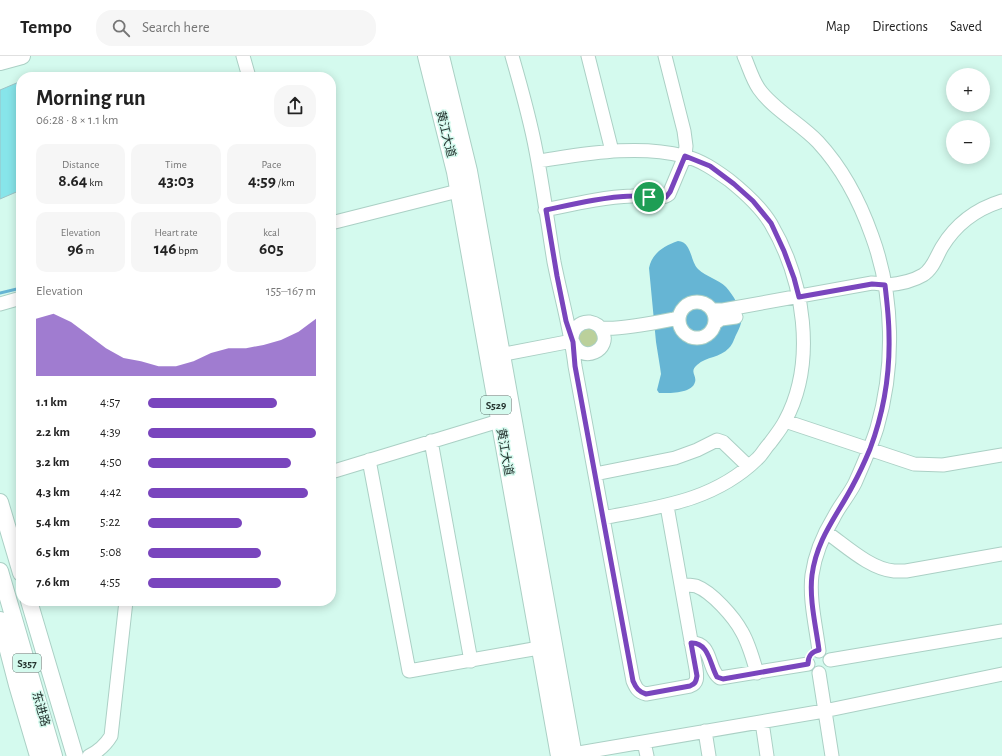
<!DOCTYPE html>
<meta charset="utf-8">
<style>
body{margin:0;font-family:"Alegreya Sans","Noto Sans SC",sans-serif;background:#f6f6f6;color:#222;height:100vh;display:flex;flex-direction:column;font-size:15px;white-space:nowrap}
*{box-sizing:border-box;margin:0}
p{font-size:13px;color:#767676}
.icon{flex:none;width:22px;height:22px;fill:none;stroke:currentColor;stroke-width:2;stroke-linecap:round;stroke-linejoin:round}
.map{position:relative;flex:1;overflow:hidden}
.side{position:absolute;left:16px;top:16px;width:320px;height:534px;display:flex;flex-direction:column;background:#fff;border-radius:16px;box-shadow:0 2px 10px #0003}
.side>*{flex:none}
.tools{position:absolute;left:946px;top:12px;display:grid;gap:8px}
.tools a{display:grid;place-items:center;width:44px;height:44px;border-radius:50%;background:#fff;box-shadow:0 2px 10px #0003;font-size:20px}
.pin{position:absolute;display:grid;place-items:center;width:34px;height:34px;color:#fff;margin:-17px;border:2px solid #fff;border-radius:50%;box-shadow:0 1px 4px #0007}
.round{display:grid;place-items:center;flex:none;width:42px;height:42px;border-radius:16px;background:#f6f6f6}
.summary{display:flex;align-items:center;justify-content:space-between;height:68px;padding:0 20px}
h1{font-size:22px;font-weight:600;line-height:30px}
.metrics{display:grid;grid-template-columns:repeat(3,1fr);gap:6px;height:68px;padding:4px 20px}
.metrics div{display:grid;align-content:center;border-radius:10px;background:#f6f6f6;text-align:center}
.metrics b{font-size:17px;font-weight:600}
.metrics small{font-size:11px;font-weight:400}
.metrics p{font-size:11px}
.chart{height:112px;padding:8px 20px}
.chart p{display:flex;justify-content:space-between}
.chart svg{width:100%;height:72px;margin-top:4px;fill:#7945bd;opacity:.7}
ul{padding:0 20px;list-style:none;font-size:13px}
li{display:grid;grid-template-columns:64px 48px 1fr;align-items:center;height:30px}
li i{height:10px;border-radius:5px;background:#7945bd}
header{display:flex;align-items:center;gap:24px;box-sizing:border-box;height:56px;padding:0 20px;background:#fff;border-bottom:1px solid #e0e0e0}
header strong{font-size:19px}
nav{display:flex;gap:22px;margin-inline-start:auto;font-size:14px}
.search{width:280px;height:36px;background:#f6f6f6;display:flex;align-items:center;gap:10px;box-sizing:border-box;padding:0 14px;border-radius:16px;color:#767676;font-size:15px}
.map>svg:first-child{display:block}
.green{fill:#bbd09b}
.water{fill:#66b5d4}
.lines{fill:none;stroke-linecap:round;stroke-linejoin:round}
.stream{stroke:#66b5d4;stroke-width:3}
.building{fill:#87e5ea;stroke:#9cc3c5}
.minor-casing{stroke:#abd0c5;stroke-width:15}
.major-casing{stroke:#abd0c5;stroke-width:18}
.minor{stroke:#fff;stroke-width:13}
.major{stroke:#fff;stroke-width:16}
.route-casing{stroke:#fff;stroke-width:8}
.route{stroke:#7945bd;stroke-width:5}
.labels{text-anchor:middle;stroke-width:3;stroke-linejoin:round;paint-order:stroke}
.shield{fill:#d4faee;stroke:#5a6f69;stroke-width:1}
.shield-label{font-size:11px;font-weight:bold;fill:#263430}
.street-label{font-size:12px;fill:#263430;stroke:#d4faee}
</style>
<header>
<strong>Tempo</strong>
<div class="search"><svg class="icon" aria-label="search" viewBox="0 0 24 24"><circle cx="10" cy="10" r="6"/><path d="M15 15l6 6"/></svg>Search here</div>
<nav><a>Map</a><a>Directions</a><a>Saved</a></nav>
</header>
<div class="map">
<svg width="1002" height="700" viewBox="0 0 1002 700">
<rect width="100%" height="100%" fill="#d4faee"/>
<path class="green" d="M593,271L600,284L590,294L578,287L580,274Z"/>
<path class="water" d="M678,185C692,186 690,205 698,213C706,221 718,223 726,231C734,240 743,255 741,267C740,271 738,275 736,279C734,283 733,288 729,292C720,302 707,300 697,309C689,316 697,319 695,326C692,338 669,337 659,337L657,334L661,318L660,311L656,286L649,212C652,197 664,190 678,185Z"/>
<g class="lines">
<path class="stream" d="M0,237L21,232"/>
</g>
<path class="building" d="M19,26L21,30V134L0,143V34Z"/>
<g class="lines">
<defs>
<path id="minor" d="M243,0L249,21
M512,0C521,31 530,63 536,95C543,131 548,169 554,206C561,241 571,275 575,310L633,625C636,632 638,636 646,638L690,630C698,627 697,621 696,613L667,450
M588,0L612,95
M744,0C749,11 752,23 759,33C773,53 801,68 818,86C843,113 860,146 872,180C894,240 895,311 877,372C871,391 863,409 855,427C849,439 840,449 834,461C823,479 815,498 812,519C809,542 816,571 819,595
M538,105C586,98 636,88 684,100C701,104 715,114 729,124C744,136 761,151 771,168C804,224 817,306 785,365C781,373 775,380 770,387C765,392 762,399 757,403C714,445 659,451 603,462
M545,154C574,148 603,141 632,140C642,139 661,145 669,138L685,100L686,90L684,75L665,0
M331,167L458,135
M679 264a18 18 0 1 1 36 0a18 18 0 1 1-36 0Z
M0,248L21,242
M712,254H723L872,227C877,227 882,229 887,229C898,228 913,225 923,219C933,213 936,201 942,191C956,168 976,153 1002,145
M715,267L721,263L736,261
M601,272C620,274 654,267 674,263L679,261
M572,283C572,274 579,265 590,266C595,267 600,270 602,274C613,294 581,309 573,286
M494,300L572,285
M785,365L914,408L943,409L1002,399
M431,385L471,605
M369,404L409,615L539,592
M331,416L499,365
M595,418L675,402L697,394L717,384L723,386L748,410
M826,476C845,489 870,513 894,515C898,515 902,515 906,515L1002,498
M681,529C686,529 691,529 696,530C712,536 734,561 742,576C749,588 753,603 757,617
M691,587C713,586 707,614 720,622L808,608
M830,604L1002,575
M819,617L832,700
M762,666L767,700
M705,675L709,700
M644,686L647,700
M573,698L824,655L1002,618
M89,700C99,695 105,690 111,680L126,545"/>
<path id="major" d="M426,0L455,116L559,700
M441,0L469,115L574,700
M0,6L22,0
M0,446L21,517
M0,515L54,700
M29,545L75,700
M0,564L17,629L38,700"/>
</defs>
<use href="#minor" class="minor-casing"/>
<use href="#major" class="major-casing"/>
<use href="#minor" class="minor"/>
<use href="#major" class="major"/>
</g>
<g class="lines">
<defs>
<path id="route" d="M685,100L710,110L734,128L753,145L771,167L784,195L794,222L799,241L872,228L885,229C887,246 889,263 889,280C890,318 883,358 870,393C865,405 859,418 853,429C837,460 817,482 812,519C809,543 816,571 819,594C811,596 808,600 808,608L723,623L717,621C710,609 709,586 691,587L697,620C696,626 695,628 690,630L646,638C639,636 636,632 633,625L575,310L573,286L566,265L557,220L546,154C574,148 603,141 632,140C643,139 656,144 666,141L670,136Z"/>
</defs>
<use href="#route" class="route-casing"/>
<use href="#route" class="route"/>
</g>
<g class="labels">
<g class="shield">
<rect x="481" y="340" width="30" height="18" rx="3"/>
<rect x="13" y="598" width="28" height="18" rx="3"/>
</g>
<g class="shield-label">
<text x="496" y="353">S529</text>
<text x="27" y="611">S357</text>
</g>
<g class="street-label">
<text transform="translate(446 78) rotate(76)" y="4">黄江大道</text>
<text transform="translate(505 396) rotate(80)" y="4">黄江大道</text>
<text transform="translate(41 653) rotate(74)" y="4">东进路</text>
</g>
</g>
</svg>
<div class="tools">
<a>+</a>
<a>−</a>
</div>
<div class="pin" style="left:649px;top:141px;background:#1e9e55"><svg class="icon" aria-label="arrive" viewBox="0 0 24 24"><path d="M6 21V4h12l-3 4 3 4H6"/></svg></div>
<section class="side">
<div class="summary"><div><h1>Morning run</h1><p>06:28 · 8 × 1.1 km</p></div><a class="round"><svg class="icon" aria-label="share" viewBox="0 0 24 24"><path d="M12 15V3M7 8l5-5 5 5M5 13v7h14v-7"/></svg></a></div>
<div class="metrics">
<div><p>Distance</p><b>8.64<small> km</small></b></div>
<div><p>Time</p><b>43:03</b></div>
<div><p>Pace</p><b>4:59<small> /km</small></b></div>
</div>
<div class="metrics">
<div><p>Elevation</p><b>96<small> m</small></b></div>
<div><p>Heart rate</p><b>146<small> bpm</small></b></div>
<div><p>kcal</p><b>605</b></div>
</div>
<div class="chart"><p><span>Elevation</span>155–167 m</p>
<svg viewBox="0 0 160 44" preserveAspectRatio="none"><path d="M0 44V9L10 6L20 11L30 19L40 27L50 33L60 35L70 38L80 38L90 35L100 30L110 27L120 27L130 25L140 22L150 17L160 9V44z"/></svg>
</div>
<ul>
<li><b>1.1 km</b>4:57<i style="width:77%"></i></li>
<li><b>2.2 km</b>4:39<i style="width:100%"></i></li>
<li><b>3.2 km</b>4:50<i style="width:85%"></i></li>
<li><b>4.3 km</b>4:42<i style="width:95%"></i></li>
<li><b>5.4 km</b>5:22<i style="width:56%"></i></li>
<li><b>6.5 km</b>5:08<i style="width:67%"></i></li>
<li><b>7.6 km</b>4:55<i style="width:79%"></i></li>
</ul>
</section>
</div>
